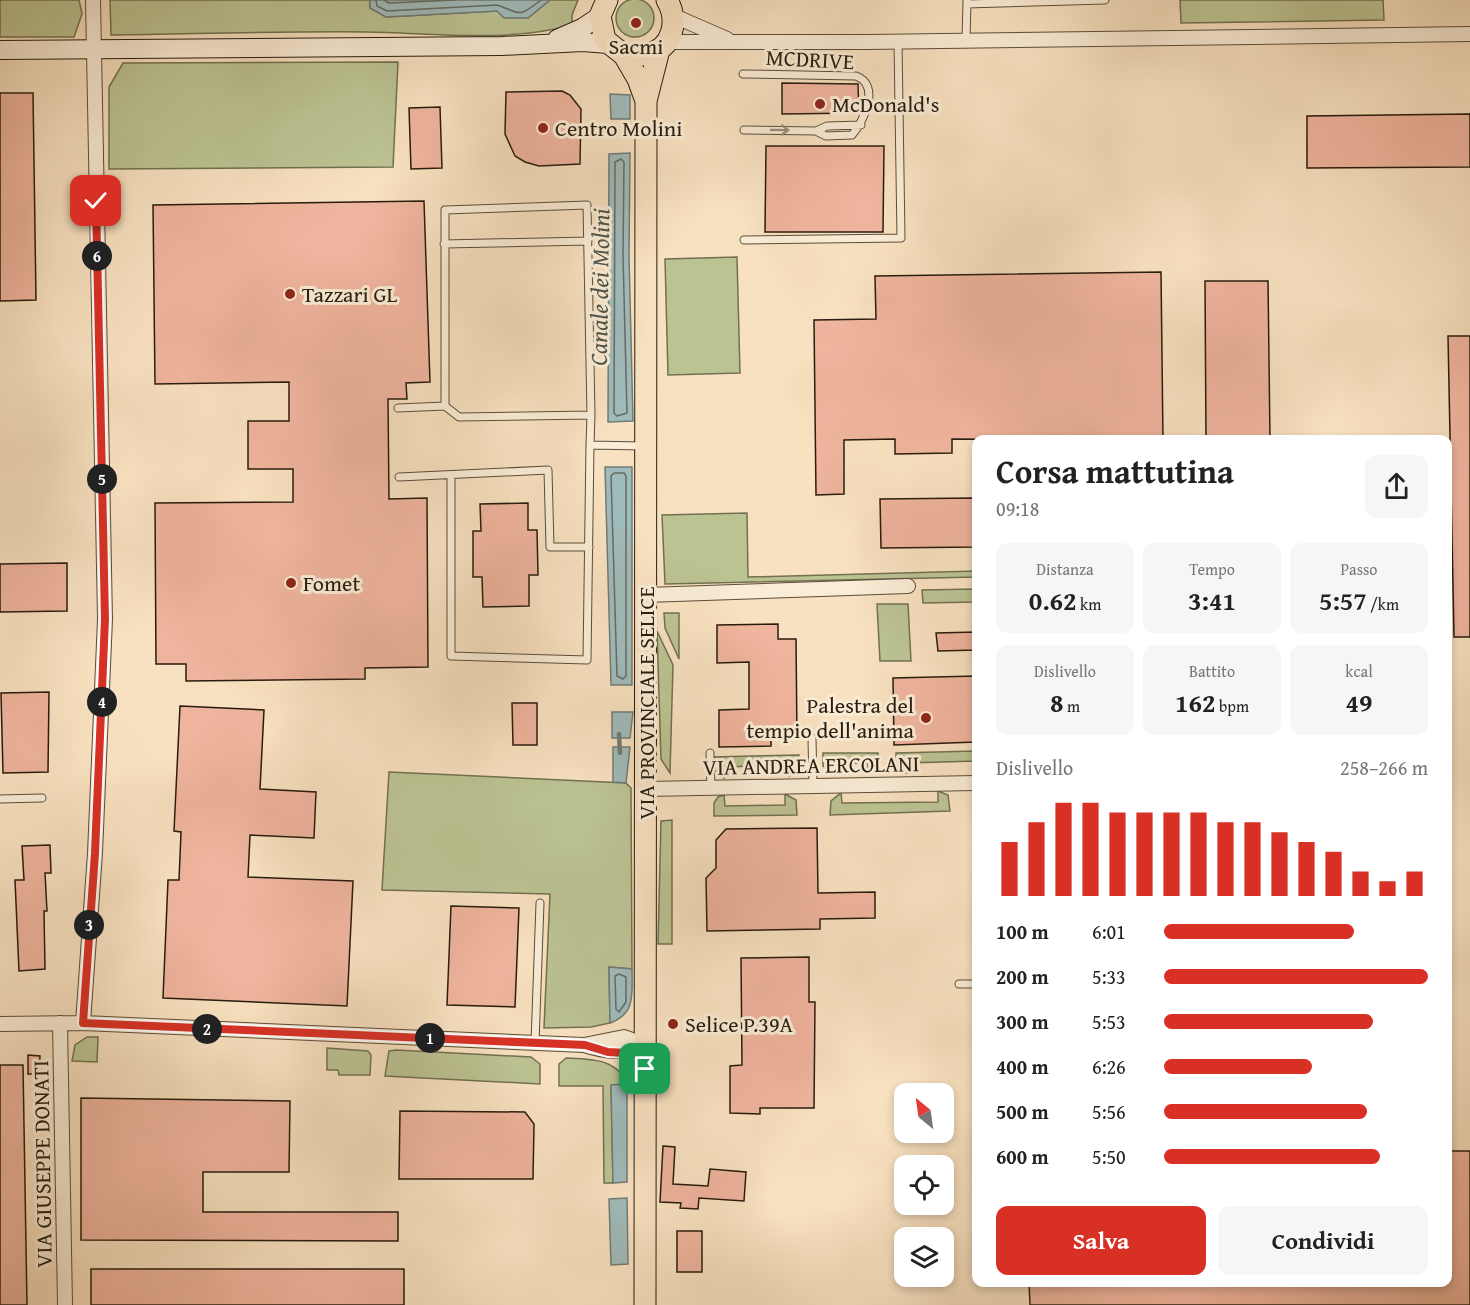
<!DOCTYPE html>
<html lang="it">
<meta charset="utf-8">
<style>
body{margin:0;font-family:"Gentium Book Plus",serif;background:#f6f6f6;color:#222;height:100vh;display:flex;flex-direction:column;font-size:22px;white-space:nowrap}
*{box-sizing:border-box;margin:0}
p{font-size:20px;color:#767676}
.icon{flex:none;width:33px;height:33px;fill:none;stroke:currentColor;stroke-width:2;stroke-linecap:round;stroke-linejoin:round}
.map{position:relative;flex:1;overflow:hidden}
.side{position:absolute;left:972px;top:435px;width:480px;height:852px;display:flex;flex-direction:column;background:#fff;border-radius:12px;box-shadow:0 3px 9px #0003}
.side>*{flex:none}
.needle{width:39px;rotate:331deg}
.tools{position:absolute;left:894px;top:1083px;display:grid;gap:12px}
.tools a{display:grid;place-items:center;width:60px;height:60px;border-radius:12px;background:#fff;box-shadow:0 3px 9px #0003;font-size:30px}
.pin{position:absolute;display:grid;place-items:center;width:51px;height:51px;color:#fff;margin:-26px;border-radius:12px;box-shadow:0 3px 9px #0006}
.km{position:absolute;width:30px;height:30px;margin:-15px;border-radius:50%;background:#222;color:#fff;font-size:16px;line-height:30px;text-align:center}
.round{display:grid;place-items:center;flex:none;width:63px;height:63px;border-radius:12px;background:#f6f6f6}
.summary{display:flex;align-items:center;justify-content:space-between;height:102px;padding:0 24px}
h1{font-size:33px;font-weight:700;line-height:45px}
.stats{display:grid;grid-template-columns:repeat(3,1fr);gap:9px;height:102px;padding:6px 24px}
.stats div{display:grid;align-content:center;border-radius:12px;background:#f6f6f6;text-align:center}
.stats b{font-size:26px;font-weight:700}
.stats small{font-size:16px;font-weight:400}
.stats p{font-size:16px}
.chart{height:168px;padding:12px 24px}
.chart p{display:flex;justify-content:space-between}
.chart svg{width:100%;height:108px;margin-top:6px;stroke:#d93025;stroke-width:6}
.primary-button{display:flex;gap:12px;margin-top:auto;padding:12px 24px}
.primary-button a{flex:1;height:69px;border-radius:12px;background:#d93025;color:#fff;font-size:24px;font-weight:700;line-height:69px;text-align:center}
.primary-button a+a{background:#f6f6f6;color:#222}
ul{padding:0 24px;list-style:none;font-size:20px}
li{display:grid;grid-template-columns:96px 72px 1fr;align-items:center;height:45px}
li i{height:15px;border-radius:8px;background:#d93025}
.map>svg:first-child{display:block}
.green{fill:#bcc393;stroke:#727050;stroke-width:1.5}
.water{fill:#a0bbbb;stroke:#707b75;stroke-width:1.5}
.lines{fill:none;stroke-linecap:round;stroke-linejoin:round}
.shore{stroke:#646c64;stroke-width:1.5}
.stream{stroke:#707b75;stroke-width:4.5}
.building{fill:#efb49d;stroke:#271c0d;stroke-width:1.5}
.lane-casing{stroke:#5b4d3a;stroke-width:9}
.street-casing{stroke:#5b4d3a;stroke-width:16}
.secondary-casing{stroke:#271c0d;stroke-width:20}
.primary-casing{stroke:#271c0d;stroke-width:23}
.lane{stroke:#faecd6;stroke-width:7}
.street{stroke:#faecd6;stroke-width:14}
.secondary{stroke:#faecd6;stroke-width:18}
.primary{stroke:#f8e1c0;stroke-width:21}
.oneway{stroke:#9b8e7c}
.route-casing{stroke:#fff;stroke-width:12}
.route{stroke:#d93025;stroke-width:8}
.poi-dot{fill:#8f2418;stroke:#faecd6;stroke-width:2}
.labels{text-anchor:middle;stroke-width:6;stroke-linejoin:round;paint-order:stroke}
.poi-label{font-size:22px;fill:#271c0d;stroke:#faecd6;text-anchor:start}
.street-label{font-size:22px;fill:#271c0d;stroke:#faecd6}
.water-label{font-size:24px;font-style:italic;fill:#51544a;stroke:#faecd6}
</style>
<div class="map">
<svg width="1470" height="1305" viewBox="0 0 1470 1305">
<rect width="100%" height="100%" fill="#f8e1c0"/>
<filter id="stains"><feTurbulence type="fractalNoise" baseFrequency=".00333" numOctaves="4"/><feColorMatrix values="0 0 0 0 .2 0 0 0 0 .09 0 0 0 0 .02 0 0 0 .5 -.17"/></filter>
<radialGradient id="worn" r=".72"><stop offset=".6" stop-color="#630" stop-opacity="0"/><stop offset="1" stop-color="#630" stop-opacity=".3"/></radialGradient>
<path class="green" d="M616 18a19 19 0 1 1 38 0a19 19 0 1 1-38 0Z
M0,0H79L82,14L74,37H0Z
M110,0H370V8L386,17L497,11L528,18L550,0H578L572,15V25C507,43 434,33 367,32C282,31 196,34 111,35Z
M1180,0H1383L1384,20L1181,23Z
M398,62L393,167L109,169V87L123,63Z
M737,257L740,373L668,375L665,259Z
M747,513L748,577L976,571V577L665,584L662,515Z
M976,589V602L923,603L922,590Z
M877,604H908L911,661H880Z
M664,613H679V659L665,628Z
M657,631L673,665L670,773L661,759Z
M976,751V761L907,763V773H902L896,764V753Z
M823,753H878V766L873,773L867,774V763L833,764L834,774L823,766Z
M799,755L795,774L789,776L788,765L724,767V778C714,773 714,767 713,757Z
M389,772L626,783L631,788L632,969L609,967L610,1023L591,1027L544,1028L550,894L382,890Z
M938,791L948,795L950,811L830,815L831,801L841,793L842,803L938,802Z
M785,794L796,800L797,815L714,816V803L718,797L724,795L725,806L785,805Z
M672,820V944H658L661,821Z
M87,1037H98L97,1062L72,1061L75,1045Z
M327,1048L368,1051L371,1055L370,1075H339L338,1070H327Z
M396,1050L531,1057L540,1064V1084L385,1076L389,1051Z
M566,1058C590,1059 617,1058 627,1084L611,1085L613,1183H604L603,1086H559V1064Z"/>
<path class="water" d="M370,0H550L528,18H504L497,11L386,17L370,8Z
M610,94L630,95V119H611Z
M630,153L629,256L633,421L608,422L609,154Z
M605,467H632V685H611Z
M612,712H633L630,738H612Z
M613,747H630L626,783L613,782Z
M609,967L632,969C632,993 636,1014 610,1023Z
M627,1084V1182L613,1183L611,1085Z
M627,1198L628,1264L611,1265L609,1199Z"/>
<g class="lines">
<path class="shore" d="M376,0L377,6L387,11L497,5C521,13 517,19 541,0
M384,0L389,3L455,0
M621,159L624,162L623,256L627,413L617,416L614,413L615,162Z
M614,473H624L626,476V676L623,679L617,676L611,476Z
M619,974L626,977V1002L619,1012L616,1009L615,976Z"/>
<path class="stream" d="M619,734L620,753"/>
</g>
<path class="building" d="M782,83L858,84L859,113L782,114Z
M562,91L570,95L581,109L580,164L539,166L525,162L515,156L505,134L506,92Z
M0,93H33L36,300L0,301Z
M440,107L442,168L411,169L409,108Z
M1470,114V167L1307,168V116Z
M766,146H884L883,232H765Z
M424,201L430,382L406,383L407,399H388L389,499L427,498L428,667L365,668V679L186,681V664H156L155,503L293,502V469H248V421H289V382L155,384L153,205Z
M1161,272L1163,440H1097V437H1061V440L952,439V453L895,454V439L844,440V494L816,495L814,320L876,319L875,276Z
M1205,281H1268L1270,440H1206Z
M1448,336H1470V637H1454Z
M976,498V547L881,548L880,499Z
M528,503V530H537L538,575H529V606L483,607L482,577H473V531H481L480,504Z
M67,563V611L0,612V564Z
M778,624V639H796L797,738H771V746L719,747V710L749,709V662L717,663V625Z
M976,632V650L938,651L936,633Z
M976,676V742L894,745L893,678Z
M49,692L48,772L3,773L1,693Z
M512,703H537V745H513Z
M180,706L264,710L260,789L316,792L314,838L250,835L248,877L353,881L347,1006L163,998L168,880H179L181,832L174,831Z
M817,828L818,893L875,892V918L820,919V929L707,931L706,878L716,868V840L726,829Z
M50,845L51,873H45L47,911H44L45,969L19,971L15,880H24L22,846Z
M451,906L519,908L515,1007L447,1005Z
M809,957V1002H815L814,1108H760V1114L730,1113V1066L742,1065L741,958Z
M28,1055L40,1056L39,1074H28Z
M0,1065H23L27,1305H0Z
M81,1098L290,1101L289,1172H203V1212H398V1241L81,1240Z
M400,1111L525,1112L534,1124L533,1179H399Z
M663,1146L675,1147L673,1184L708,1186L710,1169L746,1172L744,1201L699,1198L698,1209L680,1208L681,1203L660,1202Z
M1448,1151H1470V1305H1030L1029,1282H1448Z
M677,1231H702V1272H677Z
M91,1269H404V1305H91Z"/>
<g class="lines">
<defs>
<path id="lane" d="M967,4L1105,0
M966,40L967,0
M743,74L856,76C881,85 864,121 852,135L826,136L816,131L744,130
M816,131L827,126L861,125
M744,240L901,238L898,42
M444,244L588,241
M398,408L445,406V210L587,205L591,415L459,417L445,406
M591,415L590,445L642,446
M451,475V656L587,660L590,445
M399,477L548,470L550,547H589
M812,738L813,786
M710,753L711,788
M0,799L42,798
M959,984H976
M535,1043L540,903"/>
<path id="street" d="M674,16L727,39
M668,42H867L1470,34
M646,595L908,586
M646,789L976,783
M60,1023L65,1305
M83,1023L95,853L105,619L93,0
M0,1024L83,1023L584,1045C607,1052 623,1053 646,1048
M584,1045L624,1037L646,1045"/>
<path id="secondary" d="M557,39L582,28L600,16
M0,50L502,46L583,42L608,44"/>
<path id="primary" d="M607,0L600,16L605,40L624,55C631,55 640,56 648,54C673,49 679,20 667,0
M624,55L638,79L646,101
M645,1305L646,101L659,50"/>
</defs>
<use href="#lane" class="lane-casing"/>
<use href="#street" class="street-casing"/>
<use href="#secondary" class="secondary-casing"/>
<use href="#primary" class="primary-casing"/>
<use href="#lane" class="lane"/>
<use href="#street" class="street"/>
<use href="#secondary" class="secondary"/>
<use href="#primary" class="primary"/>
</g>
<defs><path id="oneway-shaft" d="M-6 0H5M1.5-3L5.5 0L1.5 3" fill="none" stroke-width="1.6" stroke-linecap="round" stroke-linejoin="round" transform="scale(1.5)"/></defs>
<use class="oneway" href="#oneway-shaft" transform="translate(780 130) rotate(1)"/>
<g class="lines">
<defs>
<path id="route" d="M96,201L105,619L95,853L83,1023L585,1045L608,1052L626,1053L645,1069"/>
</defs>
<use href="#route" class="route-casing"/>
<use href="#route" class="route"/>
</g>
<g class="poi-dot">
<circle cx="636" cy="23" r="6"/>
<circle cx="820" cy="104" r="6"/>
<circle cx="543" cy="128" r="6"/>
<circle cx="290" cy="294" r="6"/>
<circle cx="291" cy="583" r="6"/>
<circle cx="926" cy="718" r="6"/>
<circle cx="673" cy="1024" r="6"/>
</g>
<g class="labels">
<g class="poi-label">
<text x="636" y="54" text-anchor="middle">Sacmi</text>
<text x="832" y="112">McDonald's</text>
<text x="555" y="136">Centro Molini</text>
<text x="302" y="302">Tazzari GL</text>
<text x="303" y="591">Fomet</text>
<text x="914" y="713" text-anchor="end">Palestra del<tspan x="914" dy="25">tempio dell'anima</tspan></text>
<text x="685" y="1032">Selice P.39A</text>
</g>
<g class="street-label">
<text transform="translate(810 59) rotate(3)" y="8">MCDRIVE</text>
<text transform="translate(646 703) rotate(-90)" y="8">VIA PROVINCIALE SELICE</text>
<text transform="translate(811 765) rotate(-1)" y="8">VIA ANDREA ERCOLANI</text>
<text transform="translate(42 1164) rotate(-91)" y="8">VIA GIUSEPPE DONATI</text>
</g>
<g class="water-label">
<text transform="translate(600 287) rotate(-89)" y="8">Canale dei Molini</text>
</g>
</g>
<rect width="100%" height="100%" filter="url(#stains)"/>
<rect width="100%" height="100%" fill="url(#worn)"/>
</svg>
<div class="tools">
<a><svg class="needle" viewBox="-14 -14 28 28"><path d="M0-13l5 13h-10z" fill="#e53935"/><path d="M0 13l5-13h-10z" fill="#767676"/></svg></a>
<a><svg class="icon" aria-label="locate" viewBox="0 0 24 24"><circle cx="12" cy="12" r="6"/><path d="M12 2v4M12 18v4M2 12h4M18 12h4"/></svg></a>
<a><svg class="icon" aria-label="layers" viewBox="0 0 24 24"><path d="M12 4l9 5-9 5-9-5zM3 14l9 5 9-5"/></svg></a>
</div>
<div class="pin" style="left:645px;top:1069px;background:#1e9e55"><svg class="icon" aria-label="arrive" viewBox="0 0 24 24"><path d="M6 21V4h12l-3 4 3 4H6"/></svg></div>
<div class="pin" style="left:96px;top:201px;background:#d93025"><svg class="icon" aria-label="check" viewBox="0 0 24 24"><path d="M5 12l5 5 9-10"/></svg></div>
<b class="km" style="left:430px;top:1038px">1</b>
<b class="km" style="left:207px;top:1029px">2</b>
<b class="km" style="left:89px;top:925px">3</b>
<b class="km" style="left:102px;top:702px">4</b>
<b class="km" style="left:102px;top:479px">5</b>
<b class="km" style="left:97px;top:256px">6</b>
<section class="side">
<div class="summary"><div><h1>Corsa mattutina</h1><p>09:18</p></div><a class="round"><svg class="icon" aria-label="share" viewBox="0 0 24 24"><path d="M12 15V3M7 8l5-5 5 5M5 13v7h14v-7"/></svg></a></div>
<div class="stats">
<div><p>Distanza</p><b>0.62<small> km</small></b></div>
<div><p>Tempo</p><b>3:41</b></div>
<div><p>Passo</p><b>5:57<small> /km</small></b></div>
</div>
<div class="stats">
<div><p>Dislivello</p><b>8<small> m</small></b></div>
<div><p>Battito</p><b>162<small> bpm</small></b></div>
<div><p>kcal</p><b>49</b></div>
</div>
<div class="chart"><p><span>Dislivello</span>258–266 m</p>
<svg viewBox="0 0 160 44" preserveAspectRatio="none"><path d="M5 44V22M15 44V14M25 44V6M35 44V6M45 44V10M55 44V10M65 44V10M75 44V10M85 44V14M95 44V14M105 44V18M115 44V22M125 44V26M135 44V34M145 44V38M155 44V34"/></svg>
</div>
<ul>
<li><b>100 m</b>6:01<i style="width:72%"></i></li>
<li><b>200 m</b>5:33<i style="width:100%"></i></li>
<li><b>300 m</b>5:53<i style="width:79%"></i></li>
<li><b>400 m</b>6:26<i style="width:56%"></i></li>
<li><b>500 m</b>5:56<i style="width:77%"></i></li>
<li><b>600 m</b>5:50<i style="width:82%"></i></li>
</ul>
<div class="primary-button"><a>Salva</a><a>Condividi</a></div>
</section>
</div>
